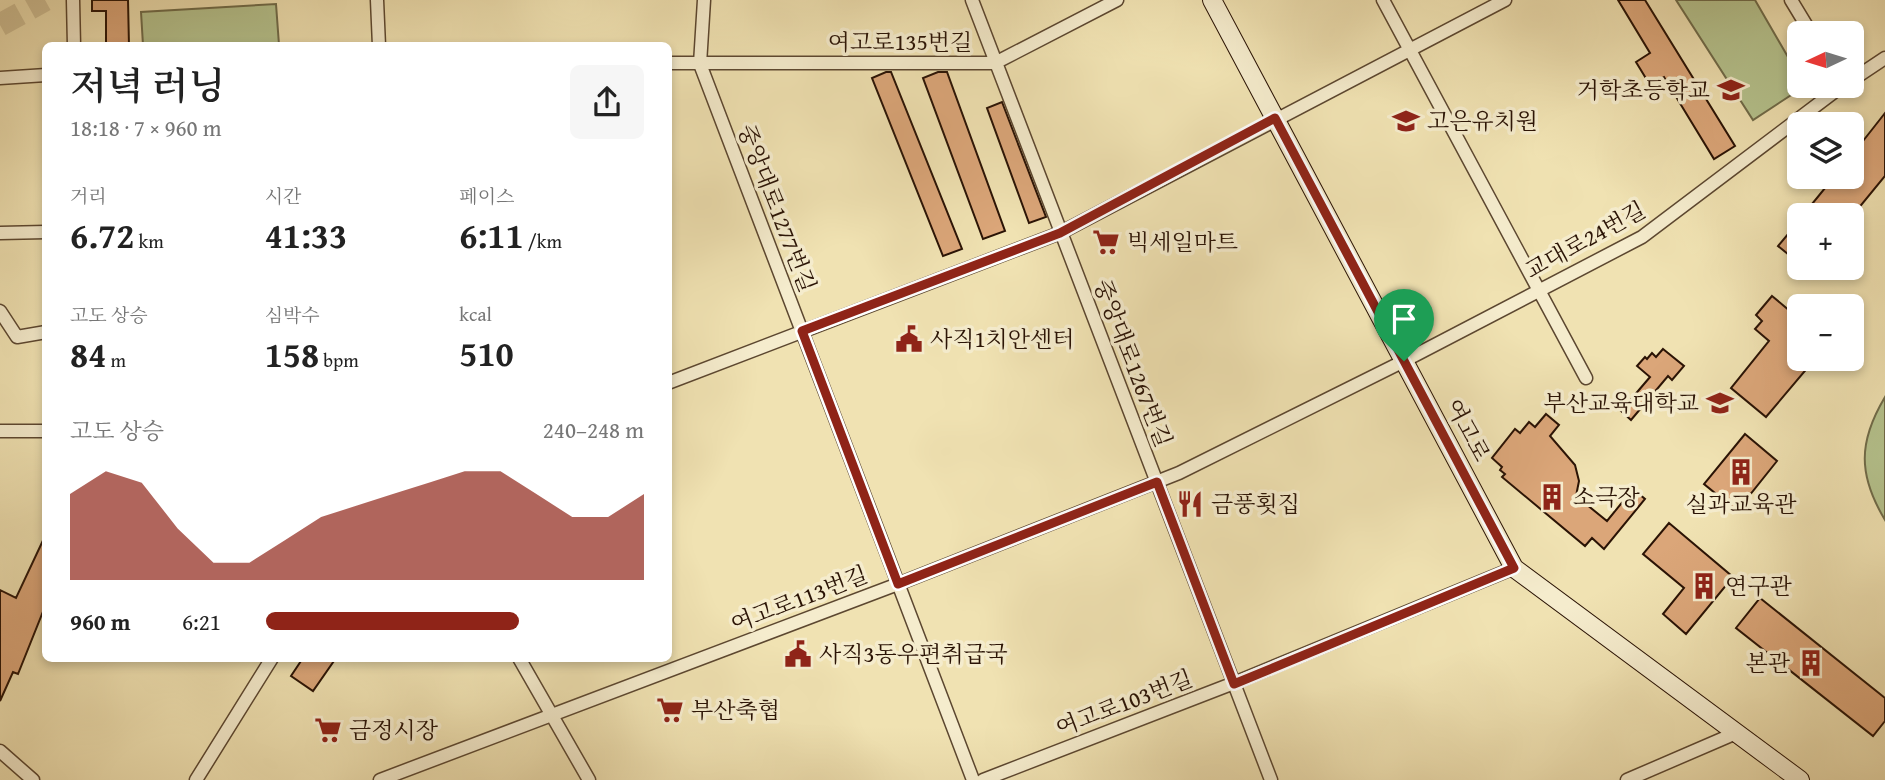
<!DOCTYPE html>
<html lang="ko">
<meta charset="utf-8">
<style>
body{margin:0;font-family:"Gentium Book Plus","Noto Serif KR",serif;background:#f6f6f6;color:#222;height:100vh;display:flex;flex-direction:column;font-size:26px;white-space:nowrap}
*{box-sizing:border-box;margin:0}
p{font-size:23px;color:#767676}
.icon{flex:none;width:38px;height:38px;fill:none;stroke:currentColor;stroke-width:2;stroke-linecap:round;stroke-linejoin:round}
.map{position:relative;flex:1;overflow:hidden}
.panel{position:absolute;left:42px;top:42px;width:630px;height:620px;display:flex;flex-direction:column;background:#fff;border-radius:10px;box-shadow:0 4px 10px #0003}
.panel>*{flex:none}
.needle{width:46px;rotate:266deg}
.fabs{position:absolute;left:1787px;top:21px;display:grid;gap:14px}
.fabs a{display:grid;place-items:center;width:77px;height:77px;border-radius:10px;background:#fff;box-shadow:0 4px 10px #0003;font-size:35px}
.pin{position:absolute;display:grid;place-items:center;width:60px;height:60px;color:#fff;margin:-72px -30px;border-radius:50% 50% 50% 0;rotate:-45deg;box-shadow:0 0 7px #0007}
.pin .icon{rotate:45deg}
.round{display:grid;place-items:center;flex:none;width:74px;height:74px;border-radius:10px;background:#f6f6f6}
.headline{display:flex;align-items:center;justify-content:space-between;height:119px;padding:0 28px}
h1{font-size:38px;font-weight:600;line-height:52px}
.stats{display:grid;grid-template-columns:repeat(3,1fr);gap:10px;height:119px;padding:7px 28px}
.stats div{display:grid;align-content:center}
.stats b{font-size:35px;font-weight:600}
.stats small{font-size:19px;font-weight:400}
.stats p{font-size:19px}
.chart{height:196px;padding:14px 28px}
.chart p{display:flex;justify-content:space-between}
.chart svg{width:100%;height:126px;margin-top:7px;fill:#8f2418;opacity:.7}
ul{padding:0 28px;list-style:none;font-size:23px}
li{display:grid;grid-template-columns:112px 84px 1fr;align-items:center;height:52px}
li i{height:18px;border-radius:9px;background:#8f2418}
.map>svg:first-child{display:block}
.green{fill:#b6c48f;stroke:#706c4a;stroke-width:2}
.building{fill:#dba679;stroke:#2a1305;stroke-width:2}
.lines{fill:none;stroke-linecap:round;stroke-linejoin:round}
.highway-tunnel{stroke:#d2c398;stroke-width:23;stroke-dasharray:23 11;stroke-linecap:butt}
.street-casing{stroke:#5c4730;stroke-width:15}
.secondary-casing{stroke:#2a1305;stroke-width:20}
.street{stroke:#f5eccd;stroke-width:12}
.secondary{stroke:#f5eccd;stroke-width:18}
.route-casing{stroke:#fff;stroke-width:14}
.route{stroke:#8f2418;stroke-width:9}
.labels{text-anchor:middle;stroke-width:7;stroke-linejoin:round;paint-order:stroke}
.street-label{font-size:23px;fill:#2a1305;stroke:#f5eccd}
.poi-label{font-size:23px;fill:#2a1305;stroke:#f5eccd;text-anchor:start}
</style>
<div class="map">
<svg width="1885" height="780" viewBox="0 0 1885 780">
<rect width="100%" height="100%" fill="#f0e2b2"/>
<filter id="stains"><feTurbulence type="fractalNoise" baseFrequency=".00286" numOctaves="4"/><feColorMatrix values="0 0 0 0 .2 0 0 0 0 .09 0 0 0 0 .02 0 0 0 .5 -.17"/></filter>
<radialGradient id="worn" r=".72"><stop offset=".6" stop-color="#630" stop-opacity="0"/><stop offset="1" stop-color="#630" stop-opacity=".3"/></radialGradient>
<path class="green" d="M1676,0H1755L1799,76V86H1805L1753,120Z
M276,4L279,45H143L141,12Z
M1885,397V520C1858,475 1858,442 1885,397Z"/>
<path class="building" d="M92,0H128L129,46H106V11H92Z
M1618,0H1645L1735,146L1714,159L1664,77L1650,85L1636,62L1650,53Z
M886,72H891L962,249L943,256L872,78Z
M938,72H947L1005,231L983,239L923,78Z
M1002,102L1046,217L1029,223L987,108Z
M1885,113V176L1853,215H1803L1834,177H1852V155Z
M1799,221V263L1778,246Z
M1772,296L1790,311L1799,300V359H1815L1766,417L1731,388L1769,341L1755,329L1762,321L1756,315Z
M1663,349L1684,366L1672,380L1668,376L1631,420L1621,411L1650,377L1637,366L1645,357L1647,359L1652,353L1656,357Z
M1546,414L1559,425L1550,436L1575,465L1579,481L1576,496L1607,521L1633,489L1645,499L1604,549L1592,538L1585,546L1502,477L1505,474L1500,470L1502,467L1492,458L1515,429L1520,433L1529,422L1535,427Z
M1745,434L1777,461L1737,511L1704,484Z
M1669,523L1733,577L1686,634L1663,614L1684,588L1643,554Z
M46,534V604L18,674L13,672L0,701V590L16,598Z
M1760,598L1885,698V721L1873,736L1736,628Z
M303,658H336L313,691L291,676Z"/>
<g class="lines">
<path class="highway-tunnel" d="M0,25L45,0"/>
<defs>
<path id="street" d="M73,0L74,46
M377,0L379,46
M704,0L700,64L973,780
M972,0L1271,780
M1383,0L1586,378
M1791,0L1811,33
M668,63H995L1117,0
M0,78L46,75
M1852,80L1885,58
M0,233L46,232
M0,311L17,337L46,332
M668,383L1060,233L1505,0
M0,431H46
M519,658L589,780
M0,751L33,780
M196,780L272,658
M380,780L898,584L1179,473L1404,361L1642,237L1842,86
M983,780L1234,683L1514,568
M1627,780L1736,733"/>
<path id="secondary" d="M1212,0L1514,568L1800,780"/>
</defs>
<use href="#street" class="street-casing"/>
<use href="#secondary" class="secondary-casing"/>
<use href="#street" class="street"/>
<use href="#secondary" class="secondary"/>
</g>
<g class="lines">
<defs>
<path id="route" d="M1275,118L1514,568L1234,684L1157,482L898,584L802,331L1060,233Z"/>
</defs>
<use href="#route" class="route-casing"/>
<use href="#route" class="route"/>
</g>
<defs>
<symbol id="school-bare" viewBox="-9 -9 18 18"><path d="M0-5L7-2L0 1L-7-2ZM-4 1L0 2.5L4 1V4Q0 6-4 4Z" fill="#8f2418" stroke="#f5eccd" stroke-width="2.5" paint-order="stroke"/></symbol>
<symbol id="supermarket-bare" viewBox="-9 -9 18 18"><path d="M-6-5.5h2.5l.6 2H6L4.5 2H-2.5L-4.4-4H-6ZM-1.5 3.2a1.3 1.3 0 1 0 .1 0ZM3 3.2a1.3 1.3 0 1 0 .1 0Z" fill="#8f2418" stroke="#f5eccd" stroke-width="2.5" paint-order="stroke"/></symbol>
<symbol id="civic-bare" viewBox="-9 -9 18 18"><path d="M-.6-6.5H3V-4.5H.6V-3L4-1V1h2V6H-6V1h2V-1L-.6-3ZM-1.2 2.5V6h2.4V2.5Z" fill="#8f2418" stroke="#f5eccd" stroke-width="2.5" paint-order="stroke"/></symbol>
<symbol id="university-bare" viewBox="-9 -9 18 18"><path d="M0-5L7-2L0 1L-7-2ZM-4 1L0 2.5L4 1V4Q0 6-4 4Z" fill="#8f2418" stroke="#f5eccd" stroke-width="2.5" paint-order="stroke"/></symbol>
<symbol id="building-bare" viewBox="-9 -9 18 18"><path d="M-4-6H4V6H1V3H-1V6H-4ZM-2.5-4.3h1.7v1.8h-1.7ZM.8-4.3h1.7v1.8H.8ZM-2.5-1h1.7V.8h-1.7ZM.8-1h1.7V.8H.8Z" fill="#8f2418" stroke="#f5eccd" stroke-width="2.5" paint-order="stroke"/></symbol>
<symbol id="restaurant-bare" viewBox="-9 -9 18 18"><path d="M-5-6h1v4h1v-4h1v4h1v-4h1v5L-1.5 .5V6h-2V.5L-5-1ZM5-6V6H3V1.5H1.5Q1.5-4 5-6Z" fill="#8f2418" stroke="#f5eccd" stroke-width="2.5" paint-order="stroke"/></symbol>
</defs>
<g fill-rule="evenodd">
<use href="#school-bare" x="1712" y="71" width="38" height="38"/>
<use href="#school-bare" x="1387" y="102" width="38" height="38"/>
<use href="#supermarket-bare" x="1087" y="223" width="38" height="38"/>
<use href="#civic-bare" x="890" y="320" width="38" height="38"/>
<use href="#university-bare" x="1701" y="384" width="38" height="38"/>
<use href="#building-bare" x="1722" y="453" width="38" height="38"/>
<use href="#building-bare" x="1533" y="478" width="38" height="38"/>
<use href="#restaurant-bare" x="1171" y="485" width="38" height="38"/>
<use href="#building-bare" x="1685" y="567" width="38" height="38"/>
<use href="#civic-bare" x="779" y="635" width="38" height="38"/>
<use href="#building-bare" x="1792" y="644" width="38" height="38"/>
<use href="#supermarket-bare" x="651" y="691" width="38" height="38"/>
<use href="#supermarket-bare" x="309" y="711" width="38" height="38"/>
</g>
<g class="labels">
<g class="street-label">
<text x="900" y="50">여고로135번길</text>
<text transform="translate(777 208) rotate(69)" y="8">중앙대로1277번길</text>
<text transform="translate(1585 240) rotate(-29)" y="8">교대로24번길</text>
<text transform="translate(1133 363) rotate(69)" y="8">중앙대로1267번길</text>
<text transform="translate(1468 430) rotate(62)" y="8">여고로</text>
<text transform="translate(799 599) rotate(-21)" y="8">여고로113번길</text>
<text transform="translate(1124 703) rotate(-21)" y="8">여고로103번길</text>
</g>
<g class="poi-label">
<text x="1710" y="98" text-anchor="end">거학초등학교</text>
<text x="1427" y="129">고은유치원</text>
<text x="1127" y="250">빅세일마트</text>
<text x="930" y="347">사직1치안센터</text>
<text x="1699" y="411" text-anchor="end">부산교육대학교</text>
<text x="1573" y="505">소극장</text>
<text x="1211" y="512">금풍횟집</text>
<text x="1741" y="512" text-anchor="middle">실과교육관</text>
<text x="1725" y="594">연구관</text>
<text x="819" y="662">사직3동우편취급국</text>
<text x="1790" y="671" text-anchor="end">본관</text>
<text x="691" y="718">부산축협</text>
<text x="349" y="738">금정시장</text>
</g>
</g>
<rect width="100%" height="100%" filter="url(#stains)"/>
<rect width="100%" height="100%" fill="url(#worn)"/>
</svg>
<div class="fabs">
<a><svg class="needle" viewBox="-14 -14 28 28"><path d="M0-13l5 13h-10z" fill="#e53935"/><path d="M0 13l5-13h-10z" fill="#767676"/></svg></a>
<a><svg class="icon" aria-label="layers" viewBox="0 0 24 24"><path d="M12 4l9 5-9 5-9-5zM3 14l9 5 9-5"/></svg></a>
<a>+</a>
<a>−</a>
</div>
<div class="pin" style="left:1404px;top:361px;background:#1e9e55"><svg class="icon" aria-label="arrive" viewBox="0 0 24 24"><path d="M6 21V4h12l-3 4 3 4H6"/></svg></div>
<section class="panel">
<div class="headline"><div><h1>저녁 러닝</h1><p>18:18 · 7 × 960 m</p></div><a class="round"><svg class="icon" aria-label="share" viewBox="0 0 24 24"><path d="M12 15V3M7 8l5-5 5 5M5 13v7h14v-7"/></svg></a></div>
<div class="stats">
<div><p>거리</p><b>6.72<small> km</small></b></div>
<div><p>시간</p><b>41:33</b></div>
<div><p>페이스</p><b>6:11<small> /km</small></b></div>
</div>
<div class="stats">
<div><p>고도 상승</p><b>84<small> m</small></b></div>
<div><p>심박수</p><b>158<small> bpm</small></b></div>
<div><p>kcal</p><b>510</b></div>
</div>
<div class="chart"><p><span>고도 상승</span>240–248 m</p>
<svg viewBox="0 0 160 44" preserveAspectRatio="none"><path d="M0 44V14L10 6L20 10L30 26L40 38L50 38L60 30L70 22L80 18L90 14L100 10L110 6L120 6L130 14L140 22L150 22L160 14V44z"/></svg>
</div>
<ul>
<li><b>960 m</b>6:21<i style="width:67%"></i></li>
</ul>
</section>
</div>
